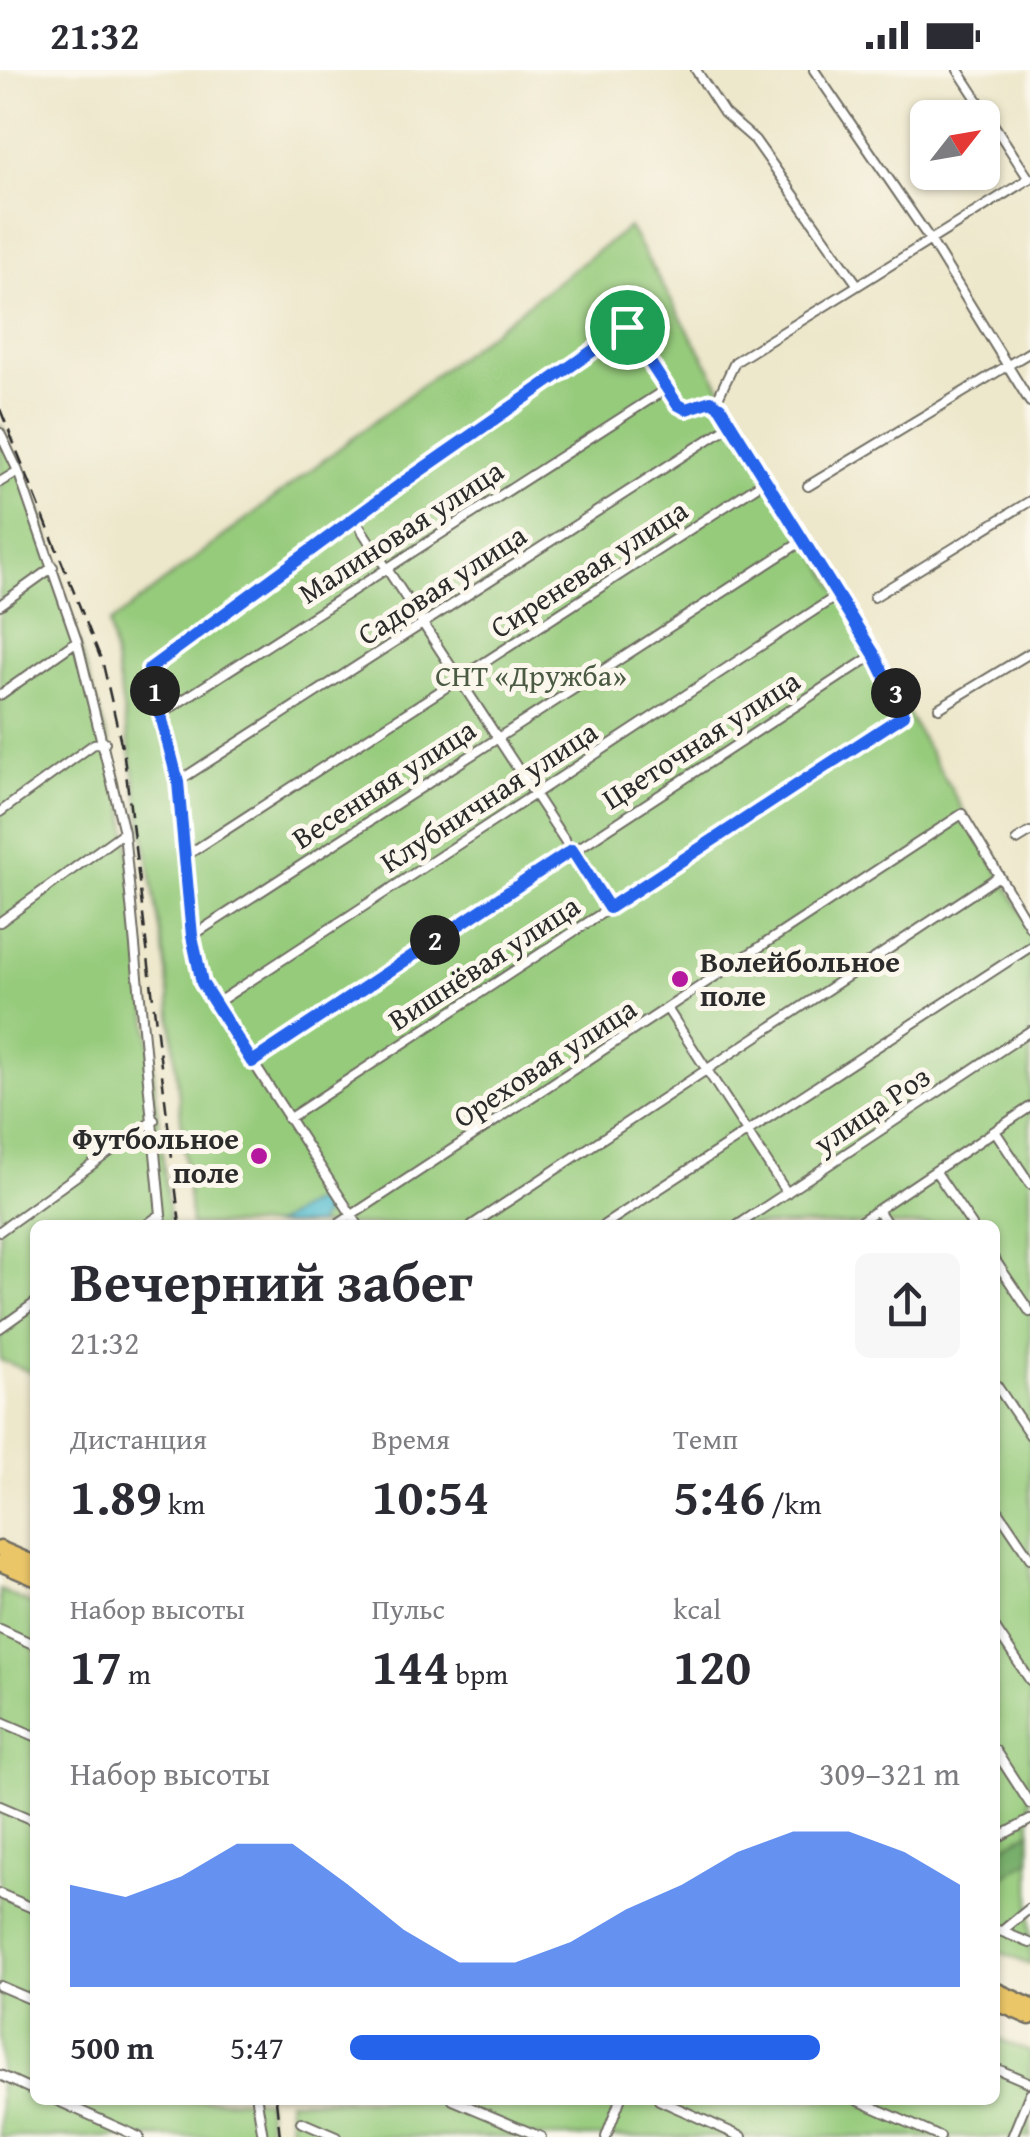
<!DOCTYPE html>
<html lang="ru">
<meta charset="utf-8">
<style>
body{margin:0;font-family:"Gentium Book Plus",serif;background:#f7f7f7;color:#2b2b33;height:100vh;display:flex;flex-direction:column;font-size:38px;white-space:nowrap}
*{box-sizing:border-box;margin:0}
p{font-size:32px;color:#7c7c81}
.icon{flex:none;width:55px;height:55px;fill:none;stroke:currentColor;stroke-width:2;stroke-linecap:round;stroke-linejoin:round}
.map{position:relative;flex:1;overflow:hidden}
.drawer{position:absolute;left:30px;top:1150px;width:970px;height:885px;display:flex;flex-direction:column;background:#fff;border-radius:15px;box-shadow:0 2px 8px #0004}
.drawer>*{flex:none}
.needle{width:65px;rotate:59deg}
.fabs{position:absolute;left:910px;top:30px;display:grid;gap:20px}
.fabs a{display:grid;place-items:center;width:90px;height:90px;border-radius:15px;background:#fff;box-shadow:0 2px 8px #0004;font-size:50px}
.pin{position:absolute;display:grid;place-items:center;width:85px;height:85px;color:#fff;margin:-42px;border:5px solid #fff;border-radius:50%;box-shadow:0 2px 10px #0007}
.km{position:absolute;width:50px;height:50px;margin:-25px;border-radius:50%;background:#222;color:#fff;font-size:28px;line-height:50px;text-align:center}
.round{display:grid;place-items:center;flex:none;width:105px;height:105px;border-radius:15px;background:#f7f7f7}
.head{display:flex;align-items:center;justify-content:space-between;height:170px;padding:0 40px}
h1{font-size:55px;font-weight:700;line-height:75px}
.stats{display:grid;grid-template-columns:repeat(3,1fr);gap:15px;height:170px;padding:10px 40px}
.stats div{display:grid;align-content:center}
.stats b{font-size:50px;font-weight:700}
.stats small{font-size:28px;font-weight:400}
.stats p{font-size:28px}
.chart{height:280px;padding:20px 40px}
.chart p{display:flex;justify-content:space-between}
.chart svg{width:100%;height:180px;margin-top:10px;fill:#2563eb;opacity:.7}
ul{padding:0 40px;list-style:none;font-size:32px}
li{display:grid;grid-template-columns:160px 120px 1fr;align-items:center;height:75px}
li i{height:25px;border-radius:12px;background:#2563eb}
.status{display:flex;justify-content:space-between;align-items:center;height:70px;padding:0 50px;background:#fff;direction:ltr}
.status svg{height:28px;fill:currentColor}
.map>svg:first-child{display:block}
.green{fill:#96cb7c;stroke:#607b54;stroke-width:2.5}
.forest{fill:#78af6c;stroke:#526d4c;stroke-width:2.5}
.water{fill:#53bdd0;stroke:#3f747e;stroke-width:2.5}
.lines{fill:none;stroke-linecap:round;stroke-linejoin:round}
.street-casing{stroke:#6f6d63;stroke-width:12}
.highway-casing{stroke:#6f6d63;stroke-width:19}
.street{stroke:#fff;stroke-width:8}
.highway{stroke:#ebc669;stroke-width:14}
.rail{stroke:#2b2b2b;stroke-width:2.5;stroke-dasharray:15 8;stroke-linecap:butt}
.route-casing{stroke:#fff;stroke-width:20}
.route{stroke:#2563eb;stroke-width:12}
.poi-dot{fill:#b5179e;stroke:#fbf7ec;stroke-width:4}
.labels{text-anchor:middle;stroke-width:10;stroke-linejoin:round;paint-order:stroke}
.street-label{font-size:30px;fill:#2b2b2b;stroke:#fbf7ec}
.park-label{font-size:30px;fill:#4b5b43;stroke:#fbf7ec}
.poi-label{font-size:30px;font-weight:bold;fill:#2b2b2b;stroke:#fbf7ec;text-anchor:start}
</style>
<div class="status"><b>21:32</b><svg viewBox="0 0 49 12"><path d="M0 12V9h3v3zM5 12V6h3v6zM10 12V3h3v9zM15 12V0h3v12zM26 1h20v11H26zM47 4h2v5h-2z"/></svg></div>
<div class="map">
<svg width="1030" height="2067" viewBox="0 0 1030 2067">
<rect width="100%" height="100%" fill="#fbf7ec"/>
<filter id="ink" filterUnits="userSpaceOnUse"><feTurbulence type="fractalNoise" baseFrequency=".01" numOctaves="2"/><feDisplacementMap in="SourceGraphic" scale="20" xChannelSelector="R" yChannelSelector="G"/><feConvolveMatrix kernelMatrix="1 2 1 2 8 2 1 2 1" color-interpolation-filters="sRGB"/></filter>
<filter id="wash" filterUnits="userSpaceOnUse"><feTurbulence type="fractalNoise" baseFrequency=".0048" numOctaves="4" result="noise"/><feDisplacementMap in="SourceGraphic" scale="40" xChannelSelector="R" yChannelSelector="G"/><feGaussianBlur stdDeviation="2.25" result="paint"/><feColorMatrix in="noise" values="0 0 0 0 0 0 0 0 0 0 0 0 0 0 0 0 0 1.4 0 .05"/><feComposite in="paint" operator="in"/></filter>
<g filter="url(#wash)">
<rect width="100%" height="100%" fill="#ede7cb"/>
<path class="green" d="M629,157L1030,857V1895L995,1880V1155H191L167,902L109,554Z
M0,354L40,443L123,722L170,1155H35V1304L0,1290Z
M0,1520L35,1536V2030H266L270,2067H0Z
M995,1967L1030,1982V2067H292L288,2030H995Z"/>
<path class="forest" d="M1030,1761V1790L995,1812V1782Z"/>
<path class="water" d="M315,1131L325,1142L317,1155H274Z"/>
</g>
<g filter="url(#ink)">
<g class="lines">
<defs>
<path id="street" d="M696,0L724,43L755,70L857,214
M814,0L929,168L1030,332
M958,0L1029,109
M716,332L735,292L1030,108
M0,363L18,401L77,571L124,762L162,1155
M0,412L18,401
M808,416L1030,282
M355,450L609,838
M874,527L1030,431
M0,535L53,497
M0,625L77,571
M939,638L1030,583
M161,644L666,319
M177,712L731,355
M0,742L94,674L105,672
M1017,770L1030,762
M184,787L766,410
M0,852L124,762
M192,866L804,470
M215,934L838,525
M668,940L787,1123
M252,992L875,584
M288,1049L904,645L875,584L720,337L711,331L686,339L677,334L627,257L401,414L149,599L177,712L192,866L202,913L358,1155
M995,1061L1030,1114
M936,1102L972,1155
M878,1140L888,1155
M146,1155L161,1144
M337,1155L962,744L1030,857
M472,1155L999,806
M604,1155L1030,877
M738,1155L1030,961
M855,1155L1030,1037
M0,1161L154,1050
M995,1190L1030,1242
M0,1258L35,1233
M995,1313L1030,1365
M995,1436L1030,1488
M995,1558L1030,1610
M0,1559L35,1575
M0,1651L35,1666
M995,1680L1030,1734
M0,1736L35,1751
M995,1769L1030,1750
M0,1824L35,1839
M995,1859L1030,1873
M1002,1861L1030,1838
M0,1916L35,1931
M995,1998L1030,2013
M0,2005L35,2021
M56,2030L139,2067
M257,2030L263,2067
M453,2030L541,2067
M659,2030L742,2067
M857,2030L940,2067
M301,2052L336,2067
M606,2067L620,2030
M1012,2067L1030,2023"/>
<path id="highway" d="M0,1479L35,1494
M0,1493L35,1508
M995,1920L1030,1936
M995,1932L1030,1947"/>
</defs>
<use href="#street" class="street-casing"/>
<use href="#highway" class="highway-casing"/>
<use href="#street" class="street"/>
<use href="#highway" class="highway"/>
<path class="rail" d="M0,339L103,594L124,686L180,1155
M276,2030L280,2067"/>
</g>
</g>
<g class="lines" filter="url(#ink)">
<defs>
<path id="route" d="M627,257L677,334L686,339L711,331L720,337L874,584L904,645L609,838L572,780L252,992L202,913L192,866L178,712L149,599L401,414Z"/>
</defs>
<use href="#route" class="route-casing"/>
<use href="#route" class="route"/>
</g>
<g class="poi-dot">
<circle cx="680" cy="909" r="10"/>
<circle cx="259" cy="1086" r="10"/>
</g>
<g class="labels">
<g class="street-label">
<text transform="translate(401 462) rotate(-33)" y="10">Малиновая улица</text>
<text transform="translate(589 499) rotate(-33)" y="10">Сиреневая улица</text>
<text transform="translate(442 515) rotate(-33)" y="10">Садовая улица</text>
<text transform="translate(701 670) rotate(-33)" y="10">Цветочная улица</text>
<text transform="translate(384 714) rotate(-33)" y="10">Весенняя улица</text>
<text transform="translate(489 727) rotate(-33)" y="10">Клубничная улица</text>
<text transform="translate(484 893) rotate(-33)" y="10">Вишнёвая улица</text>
<text transform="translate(545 993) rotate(-33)" y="10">Ореховая улица</text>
<text transform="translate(872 1040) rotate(-34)" y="10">улица Роз</text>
</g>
<g class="park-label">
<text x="531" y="616">СНТ «Дружба»</text>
</g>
<g class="poi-label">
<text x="700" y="902">Волейбольное<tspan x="700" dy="34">поле</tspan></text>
<text x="239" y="1079" text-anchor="end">Футбольное<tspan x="239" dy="34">поле</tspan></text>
</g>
</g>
</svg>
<div class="fabs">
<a><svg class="needle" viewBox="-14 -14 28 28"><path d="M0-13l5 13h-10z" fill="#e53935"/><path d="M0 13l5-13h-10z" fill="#7c7c81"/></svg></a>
</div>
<div class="pin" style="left:627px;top:257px;background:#1e9e55"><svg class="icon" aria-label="arrive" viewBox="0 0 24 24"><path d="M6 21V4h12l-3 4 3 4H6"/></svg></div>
<b class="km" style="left:155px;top:621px">1</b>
<b class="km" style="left:435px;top:870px">2</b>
<b class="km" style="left:896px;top:623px">3</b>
<section class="drawer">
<div class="head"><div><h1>Вечерний забег</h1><p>21:32</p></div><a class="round"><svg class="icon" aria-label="share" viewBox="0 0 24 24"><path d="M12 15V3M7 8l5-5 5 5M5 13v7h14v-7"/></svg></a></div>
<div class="stats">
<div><p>Дистанция</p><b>1.89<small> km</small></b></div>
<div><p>Время</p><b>10:54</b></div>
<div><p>Темп</p><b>5:46<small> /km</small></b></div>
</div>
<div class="stats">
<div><p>Набор высоты</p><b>17<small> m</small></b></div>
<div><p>Пульс</p><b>144<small> bpm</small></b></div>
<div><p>kcal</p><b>120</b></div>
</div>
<div class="chart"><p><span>Набор высоты</span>309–321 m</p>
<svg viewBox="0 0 160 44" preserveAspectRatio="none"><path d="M0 44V19L10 22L20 17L30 9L40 9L50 19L60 30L70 38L80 38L90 33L100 25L110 19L120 11L130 6L140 6L150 11L160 19V44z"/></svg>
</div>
<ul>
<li><b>500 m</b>5:47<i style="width:77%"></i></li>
</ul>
</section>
</div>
